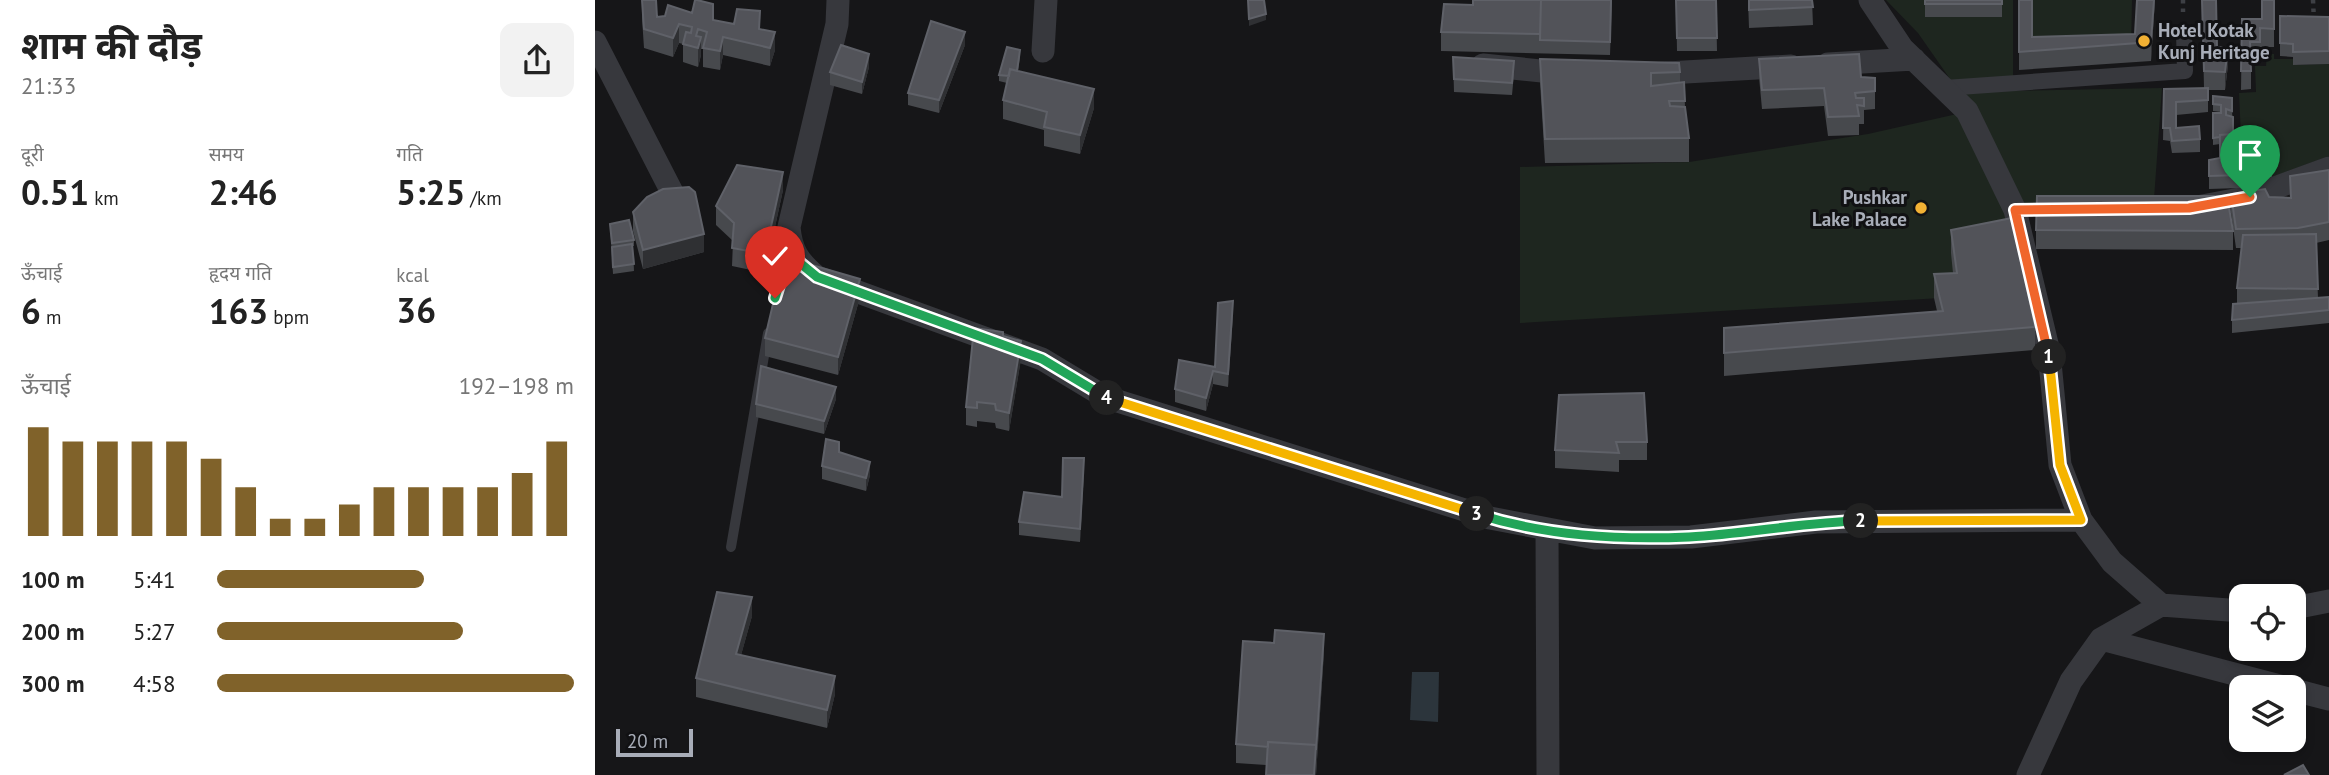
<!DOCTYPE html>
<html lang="hi">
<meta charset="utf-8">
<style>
body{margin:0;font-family:"PT Sans","Noto Sans Devanagari",sans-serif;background:#f2f2f2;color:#222;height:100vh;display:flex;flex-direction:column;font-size:26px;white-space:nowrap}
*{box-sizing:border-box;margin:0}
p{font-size:23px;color:#767676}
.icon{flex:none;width:38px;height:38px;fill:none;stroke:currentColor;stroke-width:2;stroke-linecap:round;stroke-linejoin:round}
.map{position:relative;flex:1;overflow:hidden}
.drawer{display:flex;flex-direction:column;background:#fff;width:595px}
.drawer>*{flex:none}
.tools{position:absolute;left:1634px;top:584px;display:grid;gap:14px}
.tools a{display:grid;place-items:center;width:77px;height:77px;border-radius:14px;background:#fff;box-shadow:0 4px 10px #0003;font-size:35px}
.scale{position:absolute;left:21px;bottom:18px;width:77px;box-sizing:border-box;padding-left:7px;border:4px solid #a8adb8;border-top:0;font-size:19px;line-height:24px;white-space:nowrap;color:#a8adb8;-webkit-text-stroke:5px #111113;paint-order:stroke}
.pin{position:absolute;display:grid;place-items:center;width:60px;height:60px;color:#fff;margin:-72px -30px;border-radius:50% 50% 50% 0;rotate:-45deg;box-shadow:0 0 7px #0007}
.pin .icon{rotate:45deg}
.km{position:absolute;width:35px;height:35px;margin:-18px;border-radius:50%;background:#222;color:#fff;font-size:19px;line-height:35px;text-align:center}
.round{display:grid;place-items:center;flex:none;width:74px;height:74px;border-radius:14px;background:#f2f2f2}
.summary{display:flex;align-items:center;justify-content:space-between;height:119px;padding:0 21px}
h1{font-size:38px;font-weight:700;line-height:52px}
.figures{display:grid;grid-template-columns:repeat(3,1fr);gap:10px;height:119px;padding:7px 21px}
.figures div{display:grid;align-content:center}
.figures b{font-size:35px;font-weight:700}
.figures small{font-size:19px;font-weight:400}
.figures p{font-size:19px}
.chart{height:196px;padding:14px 21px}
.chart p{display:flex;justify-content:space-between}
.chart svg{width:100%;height:126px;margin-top:7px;stroke:#80622a;stroke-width:6}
ul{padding:0 21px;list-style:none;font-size:23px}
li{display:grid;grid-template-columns:112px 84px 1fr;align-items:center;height:52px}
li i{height:18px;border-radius:9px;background:#80622a}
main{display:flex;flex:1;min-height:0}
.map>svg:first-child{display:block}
.green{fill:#1e261f}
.water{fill:#2c353c}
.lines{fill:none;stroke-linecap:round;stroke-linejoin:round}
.path{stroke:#3d3f44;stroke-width:4.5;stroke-dasharray:3.5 5;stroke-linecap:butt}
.service{stroke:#37383d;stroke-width:10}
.pedestrian{stroke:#37383d;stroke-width:16}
.minor{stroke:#37383d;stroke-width:23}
.wall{fill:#47494d}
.shaded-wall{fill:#2f3033}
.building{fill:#525359;stroke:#5f6168;stroke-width:2}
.split-1-casing{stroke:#fff;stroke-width:14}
.split-2-casing{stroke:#fff;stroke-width:14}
.split-3-casing{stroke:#fff;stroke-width:14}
.split-4-casing{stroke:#fff;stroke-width:14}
.split-5-casing{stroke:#fff;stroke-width:14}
.split-1{stroke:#f0652b;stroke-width:9}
.split-2{stroke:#f5b400;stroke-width:9}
.split-3{stroke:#22a559;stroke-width:9}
.split-4{stroke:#f5b400;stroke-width:9}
.split-5{stroke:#22a559;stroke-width:9}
.poi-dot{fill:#f2b134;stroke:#111113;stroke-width:2.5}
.labels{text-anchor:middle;stroke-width:6;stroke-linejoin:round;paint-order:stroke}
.poi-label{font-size:19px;font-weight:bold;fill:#a8adb8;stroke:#111113;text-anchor:start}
</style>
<main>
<section class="drawer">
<div class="summary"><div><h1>शाम की दौड़</h1><p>21:33</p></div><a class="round"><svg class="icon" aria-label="share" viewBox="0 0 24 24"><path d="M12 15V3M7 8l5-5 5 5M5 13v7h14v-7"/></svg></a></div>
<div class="figures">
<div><p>दूरी</p><b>0.51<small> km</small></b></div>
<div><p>समय</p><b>2:46</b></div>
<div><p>गति</p><b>5:25<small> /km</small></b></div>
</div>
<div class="figures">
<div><p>ऊँचाई</p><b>6<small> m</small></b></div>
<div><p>हृदय गति</p><b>163<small> bpm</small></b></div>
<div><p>kcal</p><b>36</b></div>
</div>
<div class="chart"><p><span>ऊँचाई</span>192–198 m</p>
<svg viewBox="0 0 160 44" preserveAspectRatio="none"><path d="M5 44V6M15 44V11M25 44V11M35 44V11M45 44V11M55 44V17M65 44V27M75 44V38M85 44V38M95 44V33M105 44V27M115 44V27M125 44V27M135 44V27M145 44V22M155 44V11"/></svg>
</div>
<ul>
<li><b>100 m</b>5:41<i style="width:58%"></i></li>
<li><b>200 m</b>5:27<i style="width:69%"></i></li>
<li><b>300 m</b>4:58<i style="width:100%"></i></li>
</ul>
</section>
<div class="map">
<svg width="1734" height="775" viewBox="0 0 1734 775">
<rect width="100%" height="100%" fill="#161618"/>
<path class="green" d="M1291,0H1418V91L1567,88L1559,199L1423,206L1383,119L1323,33Z
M1436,0H1537L1536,51L1433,53Z
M1672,54H1679V59H1698L1699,65L1734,64V156L1677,177V155L1647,157L1644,93L1661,92L1660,66H1671Z
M1371,112L1427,239L1362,297L925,323V167L1094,162L1273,134Z"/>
<path class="water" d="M817,672H844L843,722L815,720Z"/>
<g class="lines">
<path class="path" d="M1588,0V13
M1718,0L1719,22"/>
<path class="service" d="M136,547L173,333"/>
<path class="pedestrian" d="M1350,88L1590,71L1589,32"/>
<path class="minor" d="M243,0L242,24L194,227C196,251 204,262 222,277L447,359L510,397L895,518L1000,538L1096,537L1221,522L1486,520
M1275,0L1307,48L1372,111L1420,210L1454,352L1465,465L1486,520L1517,562L1566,605
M0,42L78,194
M448,51L451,0
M1233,64L1319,59
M888,65L976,74
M1055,74L1196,66
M1602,207L1655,197L1734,168
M952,531L953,775
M1699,608L1734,601
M1506,639L1692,688
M1699,690L1734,699
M1433,775L1476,681L1506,639L1566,605L1647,611"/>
</g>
<path class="wall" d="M47,0L62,17L118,20L165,30L180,50L175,66L128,55L125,70L108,67V49H106V55L103,67L88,62V44L84,43L78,57L49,48L47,18Z
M1017,0L1015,55L846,51V32L878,5Z
M1081,0H1121L1122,51H1082Z
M1153,0H1217L1218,25L1154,28Z
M1330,0H1407V17H1330Z
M1424,0L1437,37L1540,34L1560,0L1556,61L1424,70Z
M1607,0L1622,47L1633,65L1630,90H1613V112L1581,115V128L1605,139V152L1577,153L1575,141L1568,140L1569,89L1609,88Z
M1679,0V47H1665V61H1656V89L1646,90L1647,19H1667Z
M1685,16L1734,17V64L1698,65V57L1685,56Z
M370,45L344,113L313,105V93Z
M425,57L423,71L499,108L485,154L449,146V130L408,119V100L412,83L404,81V75Z
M858,57L919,74L917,95L859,92Z
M945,59L1085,72V83L1089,82L1090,107L1094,138V162L950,163L945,82Z
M1164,59L1266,77L1280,78V109L1269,110V124H1264V135L1233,136L1229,106L1167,109L1164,77Z
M274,67L267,94L235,85V72Z
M1618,96L1637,111L1640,156L1655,163V176H1649V181H1645V188L1614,189V160L1625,158V144L1618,145V113H1626V112L1618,111Z
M1677,153V177L1664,178L1663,154Z
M1734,170V240L1721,243L1723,298L1734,297V323L1637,333V320L1642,303V288L1647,248H1641L1636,213V194L1695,198V176Z
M188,190L170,273L137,266L138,241L121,225V206Z
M38,212L109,252L48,269L38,231Z
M15,224L39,240V246H38L39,271L18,274Z
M1356,230L1440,327V350L1129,376V353L1342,311L1339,298V274L1358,273L1356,253Z
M1441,230L1638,231V250L1441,249Z
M265,297L243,375L170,356V338Z
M638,314L633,387L618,384L611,411L580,402V389L620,367Z
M408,336L426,359L414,431L401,428L400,423L382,421V427L371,425V407Z
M964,395L1052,442V460H1024V472L960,468V450Z
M241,399L229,434L161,417V404Z
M244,453L275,475L271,491L227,479V466Z
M489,471L485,542L424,535V522L467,497Z
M157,616L146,655L240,694L232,728L101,697V678Z
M729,652L721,775H671V765L641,763V744Z"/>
<path class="shaded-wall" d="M1559,0H1560L1556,61V42Z
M671,14V20L654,26V19Z
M84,24V43L78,57V38Z
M180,32V50L175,66V48Z
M370,32V45L344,113V100Z
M106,37V55L103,67V48Z
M128,37V55L125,70V51Z
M1633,47V65L1630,90V72Z
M274,54V67L267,94V82Z
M499,89V108L485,154V135Z
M188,172V190L170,273V254Z
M109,234V252L48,269V250Z
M265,279V297L243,375V357Z
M638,301V314L633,387V374Z
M426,341V359L414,431V413Z
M618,371V384L611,411V398Z
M241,387V399L229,434V421Z
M489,458V471L485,542V529Z
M275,462V475L271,491V478Z
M157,597V616L141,673V654Z
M729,634V652L721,775H719Z
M240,676V694L232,728V710Z"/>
<path class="building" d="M47,0H61L62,17L70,16L73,5L97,13L100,0H102L118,4V20L139,24L142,9L165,11L164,29L180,32L175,48L128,37L125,51L108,48L112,32L103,29L101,36L106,37L103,48L88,44L91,32L96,33L97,27L84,24L78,38L49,29Z
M653,0H669L671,14L654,19Z
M878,0H946L945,34L846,32L849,4L878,5Z
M946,0H1016L1015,42L945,40Z
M1081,0H1121L1122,38H1082Z
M1154,0H1217L1218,7L1154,10Z
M1330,0H1407V4H1330Z
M1424,0H1437V37L1540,34L1542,0H1559L1556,42L1424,52Z
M1607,0H1621L1622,47H1633L1630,72L1609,71Z
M1667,0H1679V29L1665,28V42H1655L1656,71H1646L1647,19H1667Z
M1685,16L1734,17V51L1698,52V44L1685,43Z
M336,21L370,32L344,100L313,93Z
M246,45L274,54L267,82L235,72Z
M412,47L425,50L422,71L415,69L414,76L404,75Z
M1264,54L1266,77L1280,78V91L1260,93L1261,98H1269V106L1262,105L1264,116L1233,117L1229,88L1167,90L1164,59Z
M858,57L919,61L917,83L859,79Z
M945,59L1084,63L1085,72L1056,73V86L1089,82L1090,101H1074L1075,106L1090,107L1094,138L950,139Z
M415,69L499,89L485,135L449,127L452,112L408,100Z
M1613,88V100L1581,102V128L1604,126L1605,139L1577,141L1575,128H1568L1569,89Z
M1618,96L1637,98V111L1631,109V115L1638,117V134L1625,135V137L1618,138V113H1626V105L1618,104Z
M1639,134L1640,156L1654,155L1655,163H1648L1649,168H1644L1645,175L1614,176V160L1625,158V135Z
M1677,153V171H1664L1663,154Z
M142,165L188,172L170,254L137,248L139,223L121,206Z
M1734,170V222L1703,228L1641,229L1636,194L1670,189L1674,197L1696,198L1695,176Z
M94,187L100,192L109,234L48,250L38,212L52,197L68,189Z
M1442,196H1632L1638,231L1441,230Z
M1417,218L1440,327L1129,353V328L1348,311L1339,274L1362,273L1356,230Z
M34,220L39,240L17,243L15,224Z
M1721,234L1723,289L1642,288L1648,235Z
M37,244L39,264L18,267L17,247Z
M189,257L265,279L243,357L170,338Z
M1734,297V310L1637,320L1638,304Z
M638,301L633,374L618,371L611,398L580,389L584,360L620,367L623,303Z
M379,328L408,332V336L426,341L414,413L401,410L400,404L382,402V408L371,407Z
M166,366L241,387L229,421L161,404Z
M1049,393L1052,442H1021L1024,453L960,450L964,395Z
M231,439L244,442V452L275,462L271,478L227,466Z
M468,458H489L485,529L424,522L429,492L467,497Z
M122,592L157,597L141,654L240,676L232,710L101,678Z
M680,630L729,634L721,750V745L673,742V747L641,744L648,641L679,643Z
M673,742L721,745L719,775H671Z
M1708,765L1714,775H1689Z"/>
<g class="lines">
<defs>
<path id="split-1" d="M1454,357L1420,210L1594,208L1655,197"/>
<path id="split-2" d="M1266,521L1486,520L1465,465L1454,357"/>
<path id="split-3" d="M882,514C951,536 1022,540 1094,537C1152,534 1208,522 1266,521"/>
<path id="split-4" d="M512,398L882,514"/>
<path id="split-5" d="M180,298L196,246L205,263L222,277L447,359L512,398"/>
</defs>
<use href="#split-1" class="split-1-casing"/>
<use href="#split-2" class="split-2-casing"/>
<use href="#split-3" class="split-3-casing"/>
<use href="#split-4" class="split-4-casing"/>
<use href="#split-5" class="split-5-casing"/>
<use href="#split-1" class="split-1"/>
<use href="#split-2" class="split-2"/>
<use href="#split-3" class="split-3"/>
<use href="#split-4" class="split-4"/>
<use href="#split-5" class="split-5"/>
</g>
<g class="poi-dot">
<circle cx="1549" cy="41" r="7"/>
<circle cx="1326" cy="208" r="7"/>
</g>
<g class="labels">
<g class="poi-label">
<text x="1563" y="37">Hotel Kotak<tspan x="1563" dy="22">Kunj Heritage</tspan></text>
<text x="1312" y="204" text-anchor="end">Pushkar<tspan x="1312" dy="22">Lake Palace</tspan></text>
</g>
</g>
</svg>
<div class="tools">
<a><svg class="icon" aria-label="locate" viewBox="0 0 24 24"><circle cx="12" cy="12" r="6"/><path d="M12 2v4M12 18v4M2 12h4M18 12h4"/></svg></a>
<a><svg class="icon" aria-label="layers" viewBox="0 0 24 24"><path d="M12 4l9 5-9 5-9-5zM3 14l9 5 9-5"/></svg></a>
</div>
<div class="scale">20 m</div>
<div class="pin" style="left:1655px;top:197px;background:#1e9e55"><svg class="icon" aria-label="arrive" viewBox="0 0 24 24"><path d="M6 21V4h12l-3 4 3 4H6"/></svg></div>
<div class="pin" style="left:180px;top:298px;background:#d93025"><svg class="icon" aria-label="check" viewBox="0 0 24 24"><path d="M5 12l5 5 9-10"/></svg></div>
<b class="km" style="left:1454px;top:357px">1</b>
<b class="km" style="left:1266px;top:521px">2</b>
<b class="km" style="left:882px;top:514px">3</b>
<b class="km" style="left:512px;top:398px">4</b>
</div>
</main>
